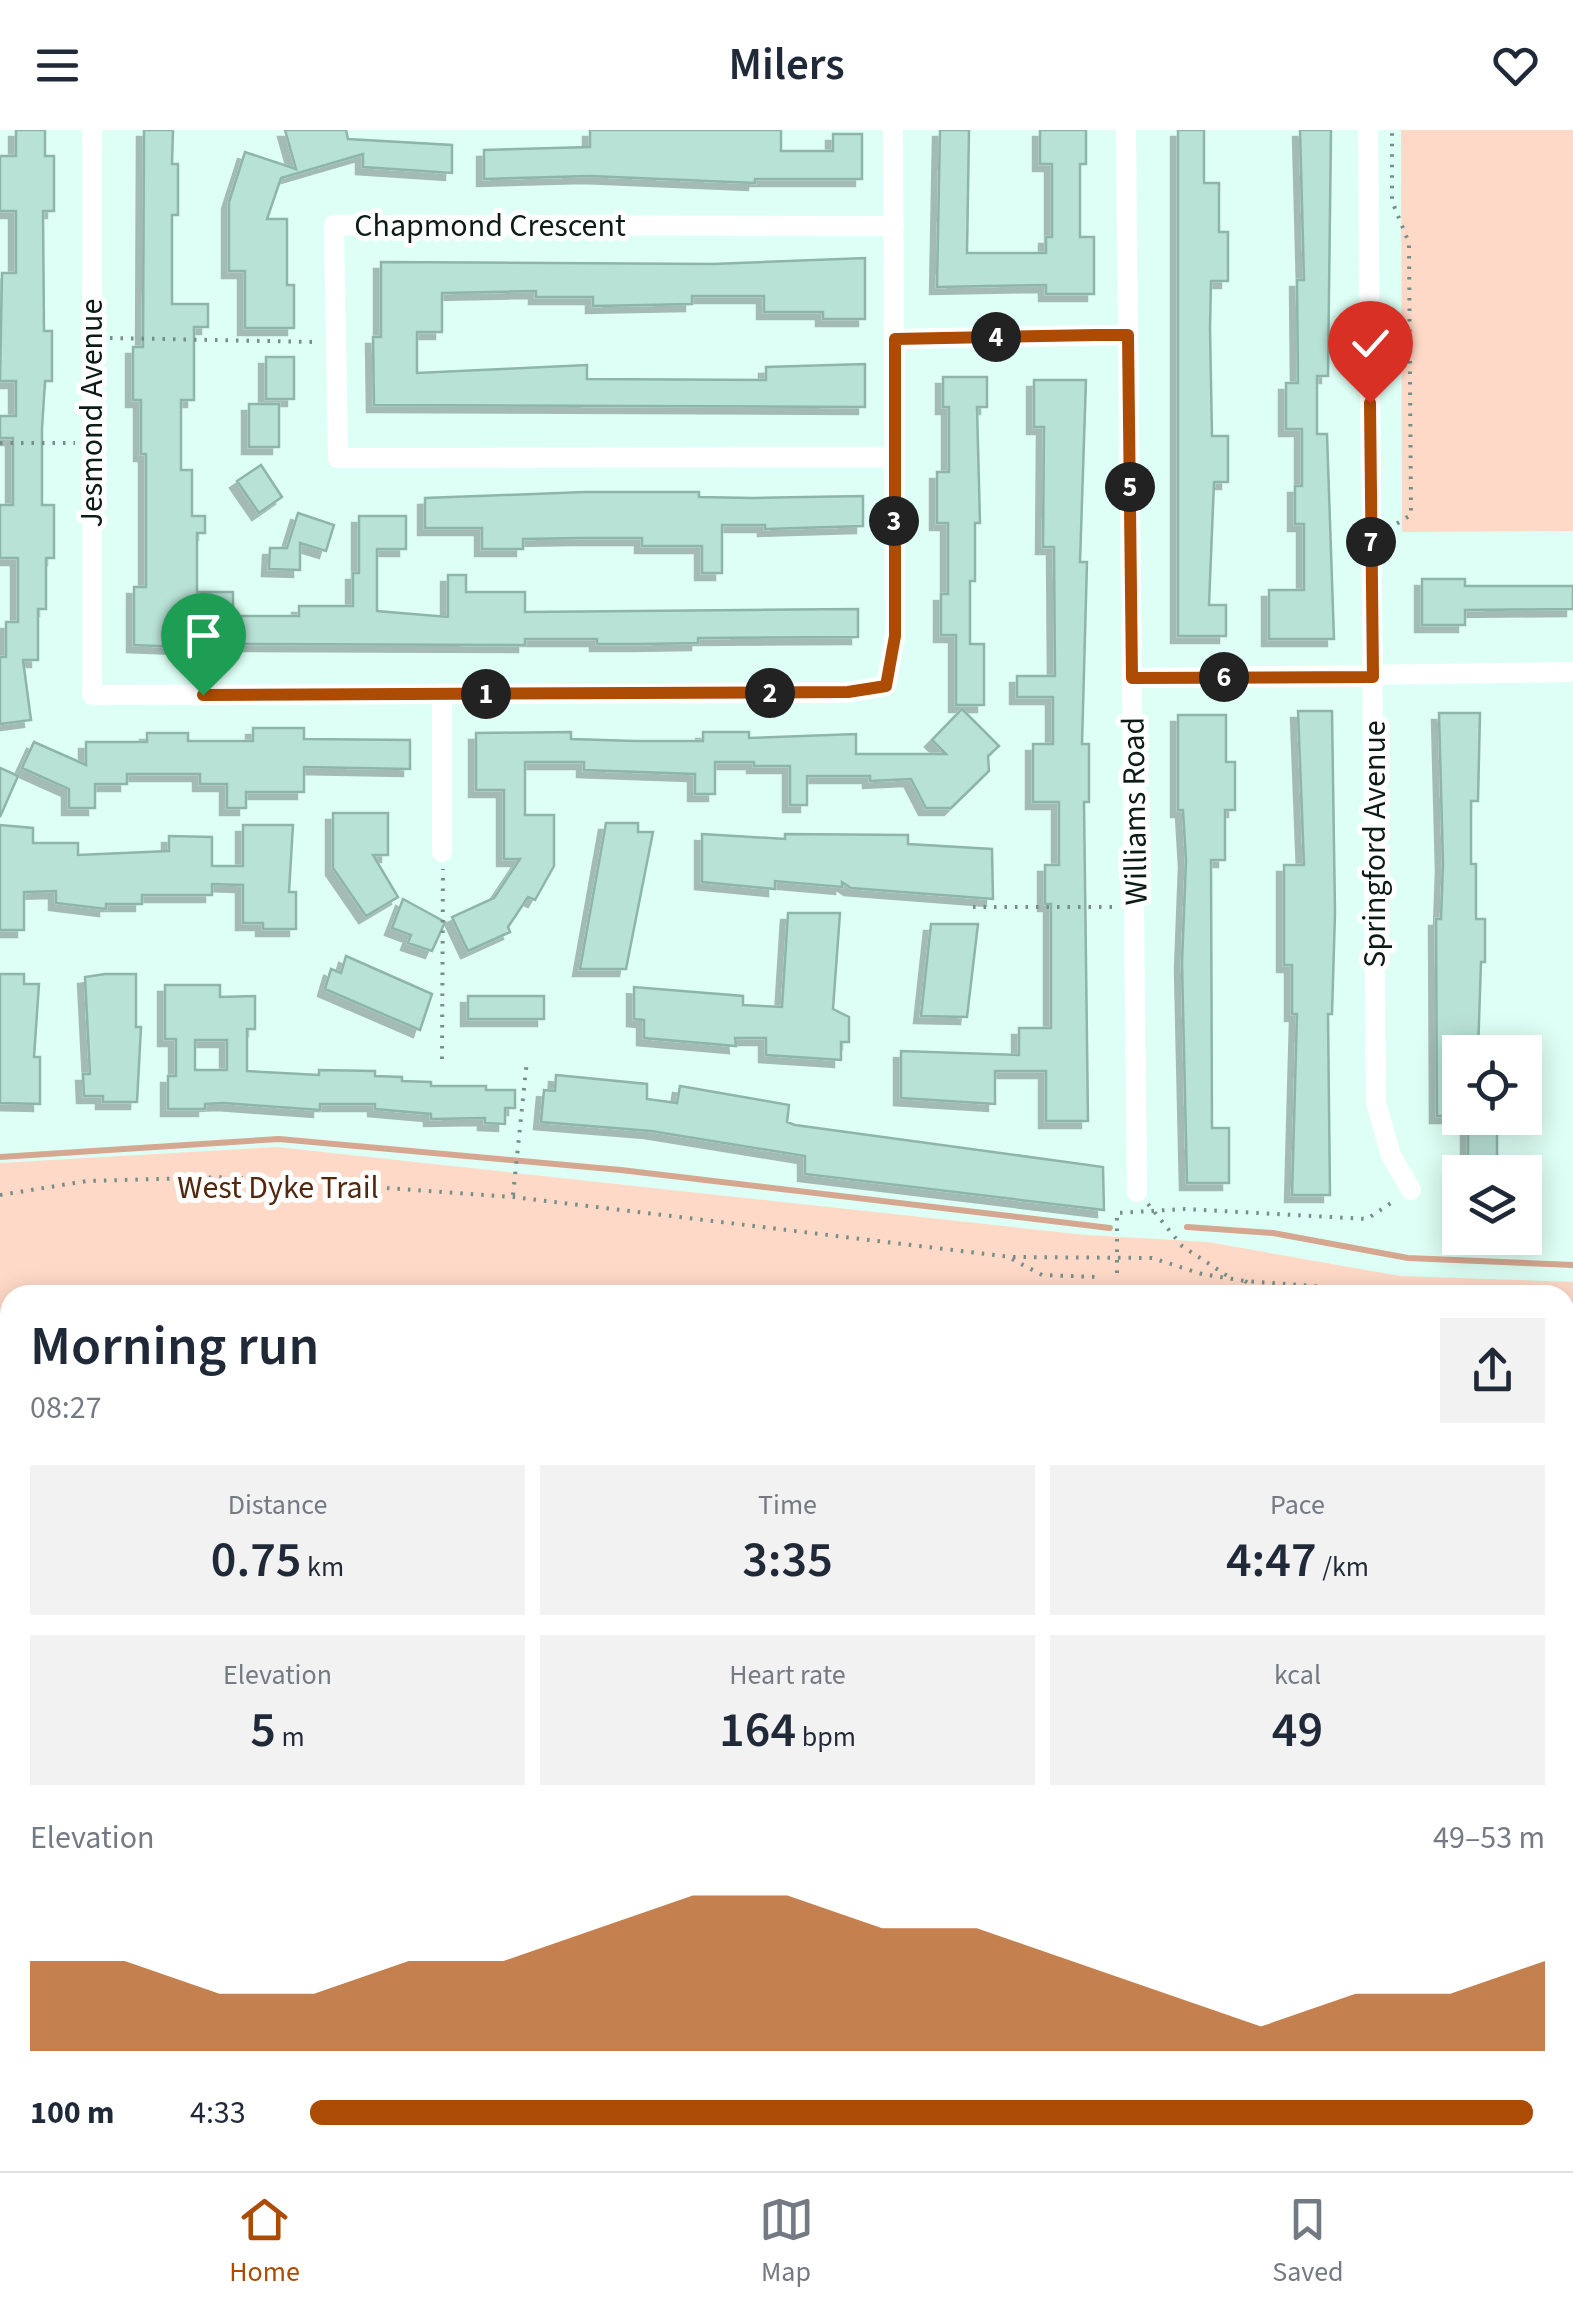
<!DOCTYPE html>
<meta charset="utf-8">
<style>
body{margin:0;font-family:"Source Sans 3",sans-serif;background:#f2f2f3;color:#1f2937;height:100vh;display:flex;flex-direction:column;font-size:38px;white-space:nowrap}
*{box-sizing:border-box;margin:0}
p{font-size:32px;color:#747a83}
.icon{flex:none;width:55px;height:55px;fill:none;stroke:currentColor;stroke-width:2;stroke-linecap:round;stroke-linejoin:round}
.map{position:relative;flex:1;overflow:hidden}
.sheet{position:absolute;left:0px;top:1155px;width:1575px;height:888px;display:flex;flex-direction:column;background:#fff;border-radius:30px 30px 0 0;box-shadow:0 5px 25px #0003}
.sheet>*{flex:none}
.controls{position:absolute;left:1442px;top:905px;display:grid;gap:20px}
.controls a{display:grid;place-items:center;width:100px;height:100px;border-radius:0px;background:#fff;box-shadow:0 5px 25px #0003;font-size:50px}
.pin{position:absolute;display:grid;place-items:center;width:85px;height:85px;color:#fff;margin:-102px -42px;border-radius:50% 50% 50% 0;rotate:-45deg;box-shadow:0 0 10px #0007}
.pin .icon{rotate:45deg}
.km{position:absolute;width:50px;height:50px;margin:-25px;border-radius:50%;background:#222;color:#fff;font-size:28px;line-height:50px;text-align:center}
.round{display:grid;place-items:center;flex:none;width:105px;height:105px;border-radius:0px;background:#f2f2f3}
.summary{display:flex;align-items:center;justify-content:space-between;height:170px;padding:0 30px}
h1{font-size:55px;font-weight:600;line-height:75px}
.stats{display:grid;grid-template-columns:repeat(3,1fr);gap:15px;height:170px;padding:10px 30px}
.stats div{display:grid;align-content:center;border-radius:0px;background:#f2f2f3;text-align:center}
.stats b{font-size:50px;font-weight:600}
.stats small{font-size:28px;font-weight:400}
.stats p{font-size:28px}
.chart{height:280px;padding:20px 30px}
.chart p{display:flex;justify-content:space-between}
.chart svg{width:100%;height:180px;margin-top:10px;fill:#ac4b04;opacity:.7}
ul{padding:0 30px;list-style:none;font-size:32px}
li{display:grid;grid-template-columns:160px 120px 1fr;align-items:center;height:75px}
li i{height:25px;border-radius:12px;background:#ac4b04}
header{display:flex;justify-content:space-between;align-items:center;height:130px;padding:0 30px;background:#fff;font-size:45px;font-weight:600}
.tab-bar{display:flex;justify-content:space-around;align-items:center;height:140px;border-top:2px solid #e0e1e3;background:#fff;font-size:28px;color:#747a83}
.tab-bar a{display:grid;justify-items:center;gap:5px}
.tab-bar .selected{color:#ac4b04}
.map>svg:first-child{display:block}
.green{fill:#fed9c7;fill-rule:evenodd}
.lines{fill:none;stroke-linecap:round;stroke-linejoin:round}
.stream{stroke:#d6a790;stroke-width:6}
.building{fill:#b9e2d6;stroke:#8eb5aa;stroke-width:2.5;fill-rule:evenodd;filter:url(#shadow)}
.path{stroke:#768e87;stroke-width:4;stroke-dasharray:2.5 8;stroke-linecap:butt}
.minor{stroke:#fff;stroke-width:20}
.route-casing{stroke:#fff;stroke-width:20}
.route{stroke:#ac4b04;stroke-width:12}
.labels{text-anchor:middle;stroke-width:10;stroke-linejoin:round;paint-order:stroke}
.street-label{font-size:32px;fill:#0c1b17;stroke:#fff}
.park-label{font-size:32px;fill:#54270d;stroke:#fff}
</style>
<header><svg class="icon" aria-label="menu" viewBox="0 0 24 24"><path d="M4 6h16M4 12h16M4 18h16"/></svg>Milers<svg class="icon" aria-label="heart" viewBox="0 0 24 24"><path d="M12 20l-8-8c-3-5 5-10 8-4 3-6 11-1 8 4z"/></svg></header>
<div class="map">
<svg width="1573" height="2041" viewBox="0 0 1573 2041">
<defs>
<filter id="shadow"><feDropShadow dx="-7" dy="7" stdDeviation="0" flood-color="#0004"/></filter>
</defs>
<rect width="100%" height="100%" fill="#defff5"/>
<path class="green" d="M1401,0H1573V401L1402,402Z
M277,1017L1086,1105L1208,1112L1400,1146L1573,1152V2041H0V1033ZM10,1165H1565V2032H10Z"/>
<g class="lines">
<path class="stream" d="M0,1027L279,1009L621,1040L1110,1098
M1187,1097L1273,1103L1408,1128L1573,1135"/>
</g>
<path class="building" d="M16,0H45V26H54V81H43L44,201H52V251H45L42,299V375H54V428H46V479H38V530H23L31,590L0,594V527H6V492H18V428H0V375H13V308H0V286H16V251H0L2,143H16V81H0V26H16Z
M144,0H173L172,34H178V85H172V174H208V197H194V270H181V340H192V386H205V403H197V462H233V486H299V476H353V443H359V386H406V419H377V481L448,487V445H466V462H525V482L858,479V507L698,508V513L639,514H597V509H525V515L233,514V519L134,515V457H146V324H141V270H133V217H143Z
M285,0H346L348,9L452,15V43L363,37V24L281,48L267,89H287V155H294V198H245V141H229V72L245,22L296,39Z
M590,0H781V21H833V4H862V49H755V53L590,46L484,49V20L590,17Z
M940,0H969L967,123H1046V107H1052V34H1040V0H1086V34H1080V107H1094V164H1046V155L937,157Z
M1178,0H1204V53H1219V102H1228V151H1211L1210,198L1212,306H1228V352H1214L1209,475H1226V506H1178Z
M1300,0H1331L1328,246H1317V304H1327L1334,509H1269V460H1304V394H1295V356H1302V299H1286V253H1298L1297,150H1304Z
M865,128V189H823V182H764V166H692V174L593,176V167H536V161L442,163V202H417V243L587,235V249L766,250V237L865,234V277L374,275L373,207H381V132L712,134Z
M266,227H294V269H266Z
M943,247H987V277H977L980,393H975V451H970V514H984V575H956V505H941V464H948V393H937V342H949V277H943Z
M1034,250H1086L1080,432H1087L1082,614H1089V672H1084L1088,991H1046V941H995V974L901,968V921L1019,925V898H1051V774H1045V735H1059V672H1033V614H1053V567H1017V546H1055L1054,417H1043L1044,297H1034Z
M249,274H279V317H249Z
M261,335L282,367L259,383L237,351Z
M585,362H699V367L753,368L863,366V396L765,399V395H722V443H702V416H642V408H580L523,409V419H482V398H425V368Z
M298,383L334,395L326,421L300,413V440L269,439L270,418H287Z
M1422,449H1465V456H1573V479L1465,480V495H1422Z
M962,579L999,616L988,626L989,641L951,678H926L911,649L870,651V646H807V675H790V636H754V632H715V664H695V644L584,640V632H525V685H554V736L535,770L528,767L508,797L510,802L468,821L452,787L494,768L520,729H504V660H476V603L571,602V609L635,611H703V602H749V608L856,604V624H946L932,610Z
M1298,581H1332L1335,783L1332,884H1328L1330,1065H1292L1297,884H1292V835H1284V735H1304Z
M1439,583H1480L1478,671H1471V734H1476V789H1485V832H1481L1478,922H1460V986H1437L1436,789H1441L1443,734Z
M1178,585H1226V632H1235V680H1225V730H1211L1212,998H1229V1053H1187L1182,833L1186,730L1183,680H1178Z
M253,598H304V609L410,610V639L304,637V662H246V678H227V654H200V644H127V654H95V678H69V659L22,638L34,612L86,635V612H147V603H188V611H253Z
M0,638L18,646L0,687Z
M333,683H388V725H373L398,767L366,786L333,738Z
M606,693H638V702H653L626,839H580Z
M0,695L33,698V713H78V725L169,721V706L212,707V736H243V695H293L289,762H296V799H263V793H243V755L212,754V765H142V774H106V779L56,773V761L24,762V800H0Z
M702,704L785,709V704L908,705V714L992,719L993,769L851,758L842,752V757L775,751V759L702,752Z
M403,769L445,792L432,821L408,813L411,805L392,798Z
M788,783H840L833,879L849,887V912H841V930L766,925V908H735L736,916L644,908V890L634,889V857L743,866V875L782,877Z
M931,794H978L967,887L921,886Z
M346,826L432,864L420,900L325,859L331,839L341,843Z
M0,844H24V854H39L34,927H40V974L0,973Z
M105,844H136V897H141L137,972H103V966H84L83,944H90L85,847Z
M165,855H220V867L255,866V899H247V941L319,945V940L375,941V946L402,947V951L431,952V956H486V960H515V978H505V994L485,993V988L431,989V984L375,979V974H320V980L224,973L205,974V979H168V946H176V909H165ZM195,910H227V940H195Z
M468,866H544V889H468Z
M556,945L647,954V969L677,973L680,956L789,975L787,992L795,995L1103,1037L1104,1080L805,1044V1026L651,1001L541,992L544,960L555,961Z
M1468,994H1497V1037H1468Z"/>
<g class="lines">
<path class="path" d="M110,208L316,212
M0,313H75
M1388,399L1411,385L1409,113L1392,71V0
M973,777H1116
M442,929L443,739
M0,1065L87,1051L229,1047L513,1067L1011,1127L1152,1128L1202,1144L1245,1151L1434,1165
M513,1065L527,930
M1148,1074L1182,1116L1229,1147
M1012,1129L1042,1145L1098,1147
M1117,1143V1083L1185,1079L1367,1089L1394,1071
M1245,1151L1266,1165
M1565,1175H1573
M1565,1192H1573"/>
<path class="minor" d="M92,0V565L847,563L886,556L895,507L893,0
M1126,0L1137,1062
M1368,0L1376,973L1391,1025L1411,1060
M895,209L1128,205
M893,327L338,328L334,95L894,96
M1132,548L1573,542
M442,564V722"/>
</g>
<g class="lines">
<defs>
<path id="route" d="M203,565L848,562L886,556L895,506V209L1096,205H1128L1132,548L1373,547L1370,273"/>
</defs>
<use href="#route" class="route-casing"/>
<use href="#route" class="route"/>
</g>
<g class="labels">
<g class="street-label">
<text x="490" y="106">Chapmond Crescent</text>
<text transform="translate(91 283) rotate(-90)" y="11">Jesmond Avenue</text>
<text transform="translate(1134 681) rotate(-91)" y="11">Williams Road</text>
<text transform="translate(1374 714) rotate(-90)" y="11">Springford Avenue</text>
</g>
<g class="park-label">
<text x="278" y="1068">West Dyke Trail</text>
</g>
</g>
</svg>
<div class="controls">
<a><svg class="icon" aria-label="locate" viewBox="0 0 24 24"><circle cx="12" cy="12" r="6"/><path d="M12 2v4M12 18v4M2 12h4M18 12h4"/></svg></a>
<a><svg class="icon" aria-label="layers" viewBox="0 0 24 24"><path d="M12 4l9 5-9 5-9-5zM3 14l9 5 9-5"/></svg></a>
</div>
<div class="pin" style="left:203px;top:565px;background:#1e9e55"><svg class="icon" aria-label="arrive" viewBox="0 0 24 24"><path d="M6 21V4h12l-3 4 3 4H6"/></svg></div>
<div class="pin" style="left:1370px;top:273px;background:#d93025"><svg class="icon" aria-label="check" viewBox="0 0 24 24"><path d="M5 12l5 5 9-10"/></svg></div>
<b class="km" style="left:486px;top:564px">1</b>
<b class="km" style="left:770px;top:563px">2</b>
<b class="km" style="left:894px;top:391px">3</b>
<b class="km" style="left:996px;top:207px">4</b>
<b class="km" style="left:1130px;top:357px">5</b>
<b class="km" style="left:1224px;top:547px">6</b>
<b class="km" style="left:1371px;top:412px">7</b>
<section class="sheet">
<div class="summary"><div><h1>Morning run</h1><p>08:27</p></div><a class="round"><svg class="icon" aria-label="share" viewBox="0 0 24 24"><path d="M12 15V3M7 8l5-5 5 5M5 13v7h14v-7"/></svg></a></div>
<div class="stats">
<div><p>Distance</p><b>0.75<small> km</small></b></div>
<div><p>Time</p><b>3:35</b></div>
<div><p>Pace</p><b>4:47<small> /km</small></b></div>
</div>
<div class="stats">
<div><p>Elevation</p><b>5<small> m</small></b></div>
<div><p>Heart rate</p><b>164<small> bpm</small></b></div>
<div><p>kcal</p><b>49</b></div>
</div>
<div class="chart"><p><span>Elevation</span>49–53 m</p>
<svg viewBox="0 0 160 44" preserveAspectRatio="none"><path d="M0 44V22L10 22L20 30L30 30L40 22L50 22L60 14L70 6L80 6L90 14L100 14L110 22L120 30L130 38L140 30L150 30L160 22V44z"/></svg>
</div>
<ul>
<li><b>100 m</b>4:33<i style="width:99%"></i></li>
</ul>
</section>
</div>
<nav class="tab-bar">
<a class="selected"><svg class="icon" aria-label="home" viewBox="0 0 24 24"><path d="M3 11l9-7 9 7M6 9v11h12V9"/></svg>Home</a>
<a><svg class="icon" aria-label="map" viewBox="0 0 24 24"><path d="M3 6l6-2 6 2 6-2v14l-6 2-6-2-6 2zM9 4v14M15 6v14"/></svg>Map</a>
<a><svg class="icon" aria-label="saved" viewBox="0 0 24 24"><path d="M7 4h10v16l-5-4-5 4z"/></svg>Saved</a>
</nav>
